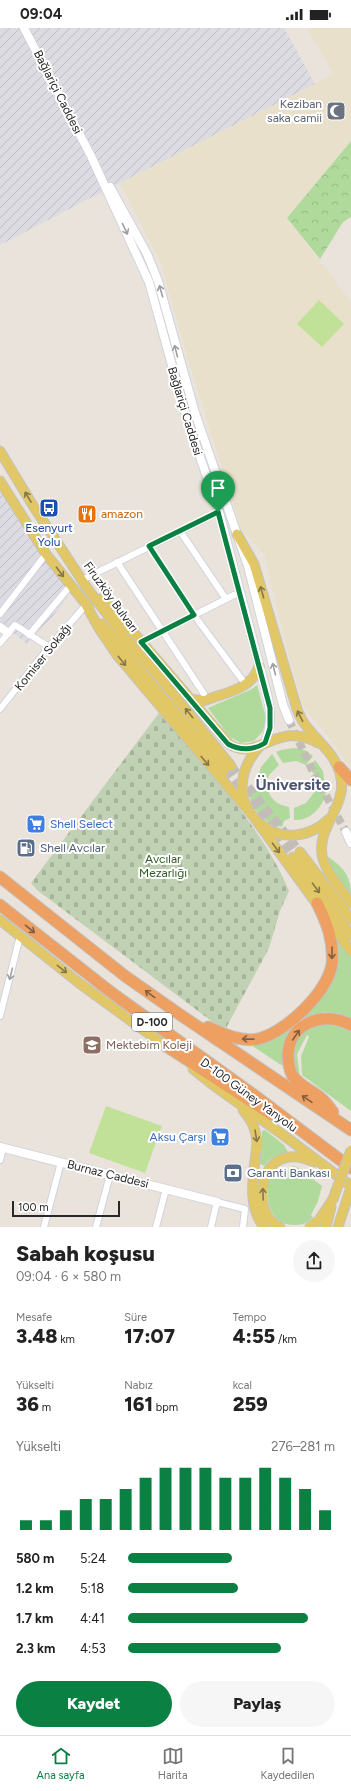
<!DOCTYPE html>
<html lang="tr">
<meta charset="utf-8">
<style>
body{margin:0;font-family:Figtree,sans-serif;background:#f6f6f6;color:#222;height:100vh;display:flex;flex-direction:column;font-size:15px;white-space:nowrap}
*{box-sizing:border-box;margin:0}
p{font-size:13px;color:#767676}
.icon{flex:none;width:22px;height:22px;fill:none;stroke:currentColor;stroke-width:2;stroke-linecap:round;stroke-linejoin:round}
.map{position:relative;height:1199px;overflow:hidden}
.sheet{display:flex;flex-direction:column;background:#fff;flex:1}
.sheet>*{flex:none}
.scale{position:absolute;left:12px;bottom:10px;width:108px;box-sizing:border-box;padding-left:4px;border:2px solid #282828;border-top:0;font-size:11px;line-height:14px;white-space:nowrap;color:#282828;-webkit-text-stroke:3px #fff;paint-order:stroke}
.pin{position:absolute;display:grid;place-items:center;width:34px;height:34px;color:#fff;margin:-41px -17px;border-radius:50% 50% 50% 0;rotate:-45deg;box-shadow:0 0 4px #0007}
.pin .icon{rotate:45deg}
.round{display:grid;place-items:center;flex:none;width:42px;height:42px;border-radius:21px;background:#f6f6f6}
.headline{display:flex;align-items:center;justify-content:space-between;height:68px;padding:0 16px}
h1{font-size:22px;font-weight:800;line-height:30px}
.metrics{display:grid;grid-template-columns:repeat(3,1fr);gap:6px;height:68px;padding:4px 16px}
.metrics div{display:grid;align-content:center}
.metrics b{font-size:20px;font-weight:800}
.metrics small{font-size:11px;font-weight:400}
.metrics p{font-size:11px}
.chart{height:112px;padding:8px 16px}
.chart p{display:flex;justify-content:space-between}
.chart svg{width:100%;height:72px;margin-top:4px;stroke:#0b8043;stroke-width:6}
.primary-button{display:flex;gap:8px;margin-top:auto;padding:8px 16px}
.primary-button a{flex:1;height:46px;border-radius:24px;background:#0b8043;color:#fff;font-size:16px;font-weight:800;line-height:46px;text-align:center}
.primary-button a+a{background:#f6f6f6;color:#222}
ul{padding:0 16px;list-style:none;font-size:13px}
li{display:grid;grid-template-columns:64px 48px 1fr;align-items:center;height:30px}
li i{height:10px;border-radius:5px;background:#0b8043}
.status{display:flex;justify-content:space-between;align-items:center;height:28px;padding:0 20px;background:#fff;direction:ltr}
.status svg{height:11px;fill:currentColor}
.menu{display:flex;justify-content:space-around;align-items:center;height:56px;border-top:1px solid #e0e0e0;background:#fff;font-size:11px;color:#767676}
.menu a{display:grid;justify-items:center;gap:2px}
.menu .active{color:#0b8043}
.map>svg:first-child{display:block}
.industrial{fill:url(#industrial-furrows)}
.education{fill:#e9e0cb}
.green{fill:#b0da9c}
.forest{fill:url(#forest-crowns)}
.cemetery{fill:url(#cemetery-stones)}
.pitch{fill:#c1e198}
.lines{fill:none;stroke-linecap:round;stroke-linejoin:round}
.secondary-tunnel{stroke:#c2beb7;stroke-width:8;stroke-dasharray:8 4;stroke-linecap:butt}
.primary-tunnel{stroke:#c2beb7;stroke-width:9;stroke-dasharray:9 4.5;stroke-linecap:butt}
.street-casing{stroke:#d0d3df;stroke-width:8}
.secondary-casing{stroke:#d0d3df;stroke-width:10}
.primary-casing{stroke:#c3c3c3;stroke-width:11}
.highway-casing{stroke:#c3c3c3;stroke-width:13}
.street{stroke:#fff;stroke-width:6}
.secondary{stroke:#fff;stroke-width:8}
.primary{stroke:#e2c767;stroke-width:9}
.highway{stroke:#eda061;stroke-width:11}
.primary-bridge-casing{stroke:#c3c3c3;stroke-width:11;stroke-linecap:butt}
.primary-bridge{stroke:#e2c767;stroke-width:9}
.oneway{stroke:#9e9e9e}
.oneway2{stroke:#857848}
.oneway3{stroke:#815e42}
.route-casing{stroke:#fff;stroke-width:8}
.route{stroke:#0b8043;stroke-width:5}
.labels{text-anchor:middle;stroke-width:4;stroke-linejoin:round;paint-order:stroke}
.shield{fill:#fff;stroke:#686868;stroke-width:1}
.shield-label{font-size:11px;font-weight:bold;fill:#282828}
.street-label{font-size:12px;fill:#282828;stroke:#fff}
.worship-label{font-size:12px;fill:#5b616d;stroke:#fff;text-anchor:end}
.food-label{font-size:12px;fill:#c56008;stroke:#fff;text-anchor:start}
.transit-label{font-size:12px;fill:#164399;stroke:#fff}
.shop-label{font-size:12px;fill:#366cbe;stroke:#fff;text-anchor:start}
.service-label{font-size:12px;fill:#4e5e75;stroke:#fff;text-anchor:start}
.park-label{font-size:12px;fill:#2c5c20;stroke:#fff}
.education-label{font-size:12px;fill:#785e54;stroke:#fff;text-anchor:start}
.district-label{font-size:16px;font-weight:bold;fill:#4d5373;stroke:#fff}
</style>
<div class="status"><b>09:04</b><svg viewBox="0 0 49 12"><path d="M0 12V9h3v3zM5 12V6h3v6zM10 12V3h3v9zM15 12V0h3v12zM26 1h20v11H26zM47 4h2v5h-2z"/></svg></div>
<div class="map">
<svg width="351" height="1199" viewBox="0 0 351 1199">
<defs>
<pattern id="industrial-furrows" width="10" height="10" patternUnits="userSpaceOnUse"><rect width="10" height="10" fill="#dddbe2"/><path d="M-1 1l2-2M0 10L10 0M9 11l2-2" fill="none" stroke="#bebcc2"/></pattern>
<pattern id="forest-crowns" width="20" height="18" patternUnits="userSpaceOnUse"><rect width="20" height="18" fill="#b0da9c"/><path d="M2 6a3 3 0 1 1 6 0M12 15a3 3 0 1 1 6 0" fill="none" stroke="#97bb86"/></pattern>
<pattern id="cemetery-stones" width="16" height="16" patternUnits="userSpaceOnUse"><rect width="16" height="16" fill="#c1d1b3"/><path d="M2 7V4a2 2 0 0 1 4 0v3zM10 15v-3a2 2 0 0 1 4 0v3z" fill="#a6b39a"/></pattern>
</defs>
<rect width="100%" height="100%" fill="#e9e3db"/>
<path class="industrial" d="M0,0H284L315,56L102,164L0,217Z
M0,457L66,558L67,570L52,589L27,616L0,594Z"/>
<path class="education" d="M307,0H351V113L287,190L351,274V741L329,709L303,679L285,614L264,526L242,503L188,332L161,235L120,155L253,88L315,56L333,45Z"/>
<path class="green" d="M257,657L265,686V695L263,703L254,713L241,715L230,709L208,680L252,661Z
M294,720L305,722L313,728L306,737L296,733L283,735L276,724L281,722Z
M272,726L279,737L269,747L267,755H256L261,739Z
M315,732L323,743L325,758L315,757L314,747L310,739Z
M257,759H267C270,771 277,777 289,779L290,790L284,793L282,799C263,796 251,780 248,762Z
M316,762L326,763C324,779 310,793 294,792V780L306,775Z
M327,828C343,839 351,847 351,868L327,833Z
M337,909L351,929V991L340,986L324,984L311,988L301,993L284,1036L281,1037L251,1017L261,1015L320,971C335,953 339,933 337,909Z
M332,994L351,1002V1083L302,1047L301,1028L309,1009L307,1007L297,1026L300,1050C290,1035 289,1014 305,1002C311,997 325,996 332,994Z
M265,1102L284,1117L288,1124L270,1131L264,1138L259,1135L262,1123V1103Z
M293,1138L297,1139L322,1158L318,1173L311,1187L313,1189C309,1194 303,1197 297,1197C268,1199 264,1167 270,1146L277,1149L280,1146Z"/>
<path class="forest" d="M351,113V189L343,194L320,231L287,190Z"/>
<path class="cemetery" d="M159,685C203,737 263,799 289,863L280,883L269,920L226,1000L214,995L37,862L31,855Z"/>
<path class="pitch" d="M319,272L344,296L322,319L297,296Z
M106,1078L162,1098L145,1145L89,1125Z"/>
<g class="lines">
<path class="secondary-tunnel" d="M289,692L313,744L346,804"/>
<path class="primary-tunnel" d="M231,738L300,824
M224,743L293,829"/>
<defs>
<path id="street" d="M180,503L226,571
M149,518L194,587L246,657
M117,534L204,666
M82,552L219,484
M0,586L46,526
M29,607L70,558
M141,614L240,564
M0,615L15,597L49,619
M0,681L49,619L86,577
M0,988L20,908
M0,1132L3,1120
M44,1199L61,1134
M96,1199L110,1147
M156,1199L166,1161
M211,1199L217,1174L245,1181L243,1199"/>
<path id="secondary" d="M24,0L91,128L149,254L186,388L219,484L268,670C271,687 271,699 265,715
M110,159L147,226L158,253L195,385L248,538L283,677L289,692
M0,599L8,605
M346,804L351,815
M0,1119L217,1174"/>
<path id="primary" d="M0,423L32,476L87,560L126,611L161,651L231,738
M0,453L46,526L89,580
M237,506L254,536L297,681C299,686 301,691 304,695C317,714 337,726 341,750C347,780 312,803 324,834C329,849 342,862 351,875
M101,571L116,584L229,716C258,735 278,691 318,715
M86,577L100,602L117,627L253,788L351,923
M102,596L224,743
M191,671L203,673L209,671C228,664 253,660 259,638
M247,779C236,757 245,734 260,718
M261,796C281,814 311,809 329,791
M300,824L351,891
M293,829L351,907
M0,892L79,955L171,1022
M193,1041L213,1057L286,1109L351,1158
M243,1082C252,1093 256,1101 257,1115C255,1142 245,1175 264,1199
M280,1199C249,1187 257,1108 314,1134
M310,1199L319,1192L333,1171
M326,1199L331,1179
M338,1199L351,1159"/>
<path id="highway" d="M339,739L351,752
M0,849L125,948L182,988L351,1102
M0,877L112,965L258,1070L351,1140
M208,999C223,1006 241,1014 258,1011C285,1005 328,964 332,936C334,913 327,895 317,875
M166,1018L272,1087
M333,1084C329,1079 326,1074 321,1070C312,1062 299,1058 292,1047C289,1040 288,1033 288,1026C290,993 326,983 351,997"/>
</defs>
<use href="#street" class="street-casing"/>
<use href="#secondary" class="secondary-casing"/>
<use href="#primary" class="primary-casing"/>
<use href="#highway" class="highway-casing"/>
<use href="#street" class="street"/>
<use href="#secondary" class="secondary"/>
<use href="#primary" class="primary"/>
<use href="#highway" class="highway"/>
<defs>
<path id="primary-bridge" d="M333,1171L351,1122"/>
</defs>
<use href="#primary-bridge" class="primary-bridge-casing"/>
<use href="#primary-bridge" class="primary-bridge"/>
</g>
<defs><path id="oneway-shaft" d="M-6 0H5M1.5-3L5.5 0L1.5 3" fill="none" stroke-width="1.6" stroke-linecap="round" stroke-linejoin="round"/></defs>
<g class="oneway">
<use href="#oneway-shaft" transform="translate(125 201) rotate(65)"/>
<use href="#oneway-shaft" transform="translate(161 263) rotate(-106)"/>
<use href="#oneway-shaft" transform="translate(176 323) rotate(-104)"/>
<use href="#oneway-shaft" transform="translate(274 641) rotate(-104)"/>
<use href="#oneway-shaft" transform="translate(11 946) rotate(104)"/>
</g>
<g class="oneway2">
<use href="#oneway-shaft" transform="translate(28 469) rotate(-121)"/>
<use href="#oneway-shaft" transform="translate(60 544) rotate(53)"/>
<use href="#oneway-shaft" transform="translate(262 564) rotate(-106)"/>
<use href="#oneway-shaft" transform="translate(122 633) rotate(51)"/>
<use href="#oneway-shaft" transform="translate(189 685) rotate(-129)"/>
<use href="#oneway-shaft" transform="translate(300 688) rotate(-117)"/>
<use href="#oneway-shaft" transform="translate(205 733) rotate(50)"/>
<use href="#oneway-shaft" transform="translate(276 820) rotate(53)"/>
<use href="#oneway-shaft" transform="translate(316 860) rotate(53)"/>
<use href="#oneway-shaft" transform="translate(62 941) rotate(38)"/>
<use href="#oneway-shaft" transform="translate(256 1108) rotate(81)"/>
<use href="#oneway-shaft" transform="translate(263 1166) rotate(-92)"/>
</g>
<g class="oneway3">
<use href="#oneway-shaft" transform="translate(30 901) rotate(39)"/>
<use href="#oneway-shaft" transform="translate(332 925) rotate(91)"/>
<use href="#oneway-shaft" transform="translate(150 966) rotate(-144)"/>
<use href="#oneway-shaft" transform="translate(296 1007) rotate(-56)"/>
<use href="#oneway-shaft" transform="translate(248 1011) rotate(-179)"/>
<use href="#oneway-shaft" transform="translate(307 1071) rotate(-146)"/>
</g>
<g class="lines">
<defs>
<path id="route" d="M218,484L270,680V700L265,715C254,722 240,723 228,716L141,614L194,587L149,518Z"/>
</defs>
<use href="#route" class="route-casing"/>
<use href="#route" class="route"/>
</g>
<defs>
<symbol id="mosque-square" viewBox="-11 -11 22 22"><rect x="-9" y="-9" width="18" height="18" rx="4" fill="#6b7280" stroke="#fff"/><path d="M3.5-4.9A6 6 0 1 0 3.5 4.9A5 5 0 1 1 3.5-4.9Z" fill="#fff"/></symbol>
<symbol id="bus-square" viewBox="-11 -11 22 22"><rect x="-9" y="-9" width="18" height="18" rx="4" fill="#1a4fb4" stroke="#fff"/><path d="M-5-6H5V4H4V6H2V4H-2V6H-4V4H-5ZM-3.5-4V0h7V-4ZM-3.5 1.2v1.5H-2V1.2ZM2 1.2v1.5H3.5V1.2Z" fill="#fff"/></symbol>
<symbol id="restaurant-square" viewBox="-11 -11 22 22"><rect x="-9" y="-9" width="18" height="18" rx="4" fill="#e8710a" stroke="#fff"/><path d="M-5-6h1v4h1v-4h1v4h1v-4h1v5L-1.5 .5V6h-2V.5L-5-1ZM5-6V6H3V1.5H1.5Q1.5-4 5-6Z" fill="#fff"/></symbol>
<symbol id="supermarket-square" viewBox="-11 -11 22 22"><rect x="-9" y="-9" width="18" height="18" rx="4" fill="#3f7fe0" stroke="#fff"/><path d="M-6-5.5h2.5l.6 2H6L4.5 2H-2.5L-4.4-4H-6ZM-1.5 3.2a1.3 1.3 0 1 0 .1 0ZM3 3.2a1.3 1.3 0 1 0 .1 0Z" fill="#fff"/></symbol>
<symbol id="fuel-square" viewBox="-11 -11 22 22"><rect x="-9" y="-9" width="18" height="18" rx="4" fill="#5c6f8a" stroke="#fff"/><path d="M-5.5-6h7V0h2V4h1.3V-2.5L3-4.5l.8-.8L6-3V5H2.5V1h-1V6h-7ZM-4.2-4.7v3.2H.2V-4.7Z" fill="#fff"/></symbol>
<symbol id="school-square" viewBox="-11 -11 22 22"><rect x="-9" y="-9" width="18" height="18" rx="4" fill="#8d6e63" stroke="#fff"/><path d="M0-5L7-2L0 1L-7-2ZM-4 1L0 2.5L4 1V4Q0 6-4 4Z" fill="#fff"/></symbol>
<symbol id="bank-square" viewBox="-11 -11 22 22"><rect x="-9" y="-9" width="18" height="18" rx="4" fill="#5c6f8a" stroke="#fff"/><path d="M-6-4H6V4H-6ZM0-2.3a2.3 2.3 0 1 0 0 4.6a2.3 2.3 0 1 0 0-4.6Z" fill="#fff"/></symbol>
</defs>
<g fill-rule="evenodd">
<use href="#mosque-square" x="325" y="72" width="22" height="22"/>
<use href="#bus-square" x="38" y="469" width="22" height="22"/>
<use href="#restaurant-square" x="76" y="475" width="22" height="22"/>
<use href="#supermarket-square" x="25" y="785" width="22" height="22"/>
<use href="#fuel-square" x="15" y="809" width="22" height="22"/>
<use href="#school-square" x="81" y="1006" width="22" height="22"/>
<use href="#supermarket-square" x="209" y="1098" width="22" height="22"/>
<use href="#bank-square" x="222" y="1134" width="22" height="22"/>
</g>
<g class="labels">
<rect class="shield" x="132" y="985" width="40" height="18" rx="3"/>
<g class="shield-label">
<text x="152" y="998">D-100</text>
</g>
<g class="street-label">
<text transform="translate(58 64) rotate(63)" y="4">Bağlariçi Caddesi</text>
<text transform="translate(185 383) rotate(73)" y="4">Bağlariçi Caddesi</text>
<text transform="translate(111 569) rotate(54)" y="4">Firuzköy Bulvarı</text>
<text transform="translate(43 629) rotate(-51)" y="4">Komiser Sokağı</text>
<text transform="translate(249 1067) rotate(36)" y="4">D-100 Güney Yanyolu</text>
<text transform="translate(108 1146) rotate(14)" y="4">Burnaz Caddesi</text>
</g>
<g class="worship-label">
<text x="322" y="80">Keziban<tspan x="322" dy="14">saka camii</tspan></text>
</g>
<g class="food-label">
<text x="101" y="490">amazon</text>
</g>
<g class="transit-label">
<text x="49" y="504">Esenyurt<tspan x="49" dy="14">Yolu</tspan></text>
</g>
<g class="shop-label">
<text x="50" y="800">Shell Select</text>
<text x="206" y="1113" text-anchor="end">Aksu Çarşı</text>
</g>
<g class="service-label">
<text x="40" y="824">Shell Avcılar</text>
<text x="247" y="1149">Garanti Bankası</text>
</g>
<g class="park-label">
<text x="163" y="835">Avcılar<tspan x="163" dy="14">Mezarlığı</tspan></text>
</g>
<g class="education-label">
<text x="106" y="1021">Mektebim Koleji</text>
</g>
<g class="district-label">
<text x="293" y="762">Üniversite</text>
</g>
</g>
</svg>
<div class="scale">100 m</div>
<div class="pin" style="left:218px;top:484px;background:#1e9e55"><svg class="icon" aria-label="arrive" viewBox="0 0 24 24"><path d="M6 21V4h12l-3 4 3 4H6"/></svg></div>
</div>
<section class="sheet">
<div class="headline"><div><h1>Sabah koşusu</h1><p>09:04 · 6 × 580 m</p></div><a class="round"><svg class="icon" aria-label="share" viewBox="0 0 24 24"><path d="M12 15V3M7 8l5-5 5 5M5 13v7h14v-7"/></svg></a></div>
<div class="metrics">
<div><p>Mesafe</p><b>3.48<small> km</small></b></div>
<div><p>Süre</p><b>17:07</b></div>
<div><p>Tempo</p><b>4:55<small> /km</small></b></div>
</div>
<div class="metrics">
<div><p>Yükselti</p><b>36<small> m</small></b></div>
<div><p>Nabız</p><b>161<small> bpm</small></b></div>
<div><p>kcal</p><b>259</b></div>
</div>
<div class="chart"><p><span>Yükselti</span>276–281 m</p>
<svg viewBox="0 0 160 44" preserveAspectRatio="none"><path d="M5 44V38M15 44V38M25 44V32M35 44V25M45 44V25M55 44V19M65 44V12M75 44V6M85 44V6M95 44V6M105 44V12M115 44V12M125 44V6M135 44V12M145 44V19M155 44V32"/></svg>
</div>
<ul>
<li><b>580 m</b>5:24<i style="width:50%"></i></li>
<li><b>1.2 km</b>5:18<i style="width:53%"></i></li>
<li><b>1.7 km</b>4:41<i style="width:87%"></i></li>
<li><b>2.3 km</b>4:53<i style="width:74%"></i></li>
</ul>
<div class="primary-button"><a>Kaydet</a><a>Paylaş</a></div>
</section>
<nav class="menu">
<a class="active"><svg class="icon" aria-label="home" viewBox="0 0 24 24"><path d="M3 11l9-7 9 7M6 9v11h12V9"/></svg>Ana sayfa</a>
<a><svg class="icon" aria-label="map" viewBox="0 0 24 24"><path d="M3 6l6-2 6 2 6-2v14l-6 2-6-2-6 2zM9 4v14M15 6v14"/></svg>Harita</a>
<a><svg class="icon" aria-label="saved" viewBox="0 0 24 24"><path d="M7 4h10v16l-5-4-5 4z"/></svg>Kaydedilen</a>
</nav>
